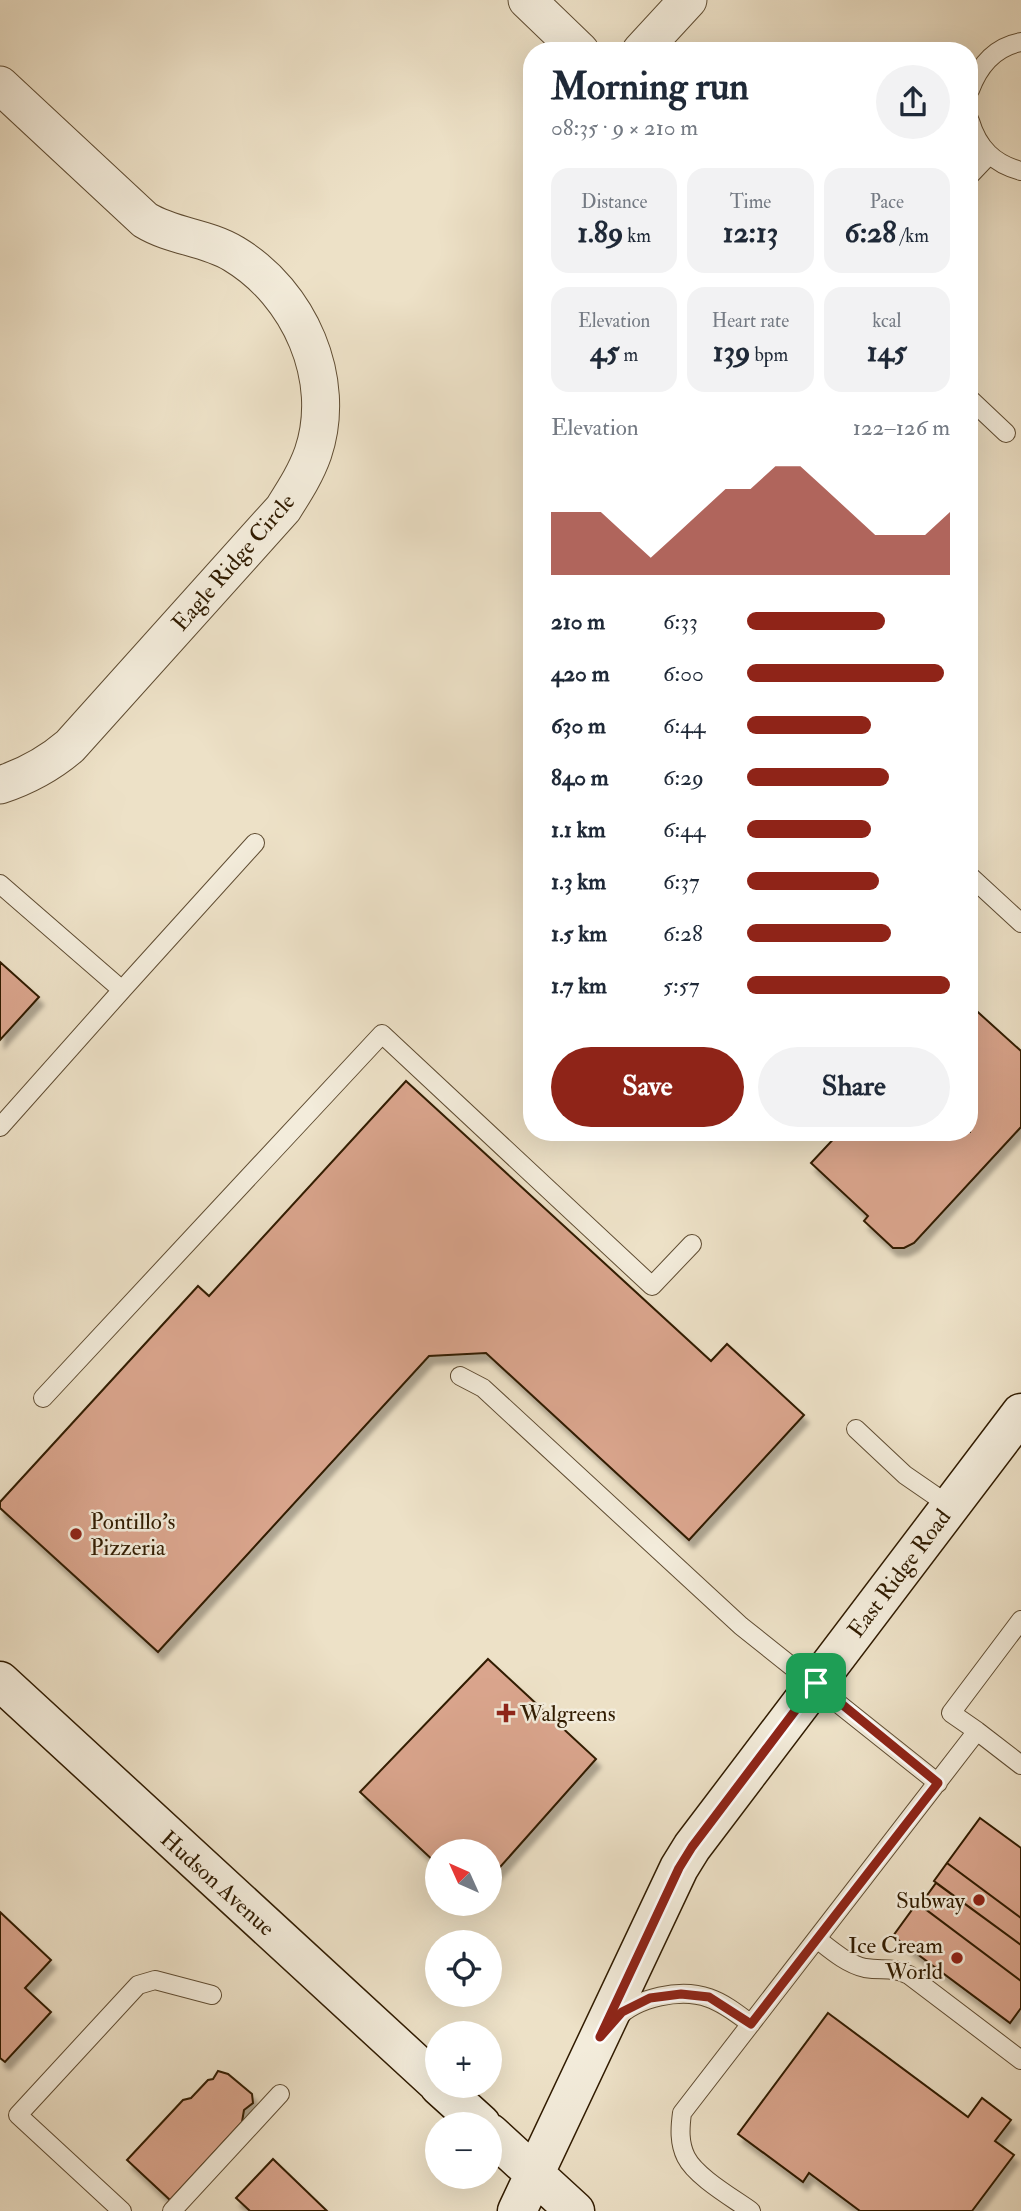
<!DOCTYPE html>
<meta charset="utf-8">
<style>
body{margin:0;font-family:"IM FELL Double Pica",serif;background:#f2f2f3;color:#1f2937;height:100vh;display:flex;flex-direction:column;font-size:26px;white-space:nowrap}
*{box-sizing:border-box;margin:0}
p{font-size:23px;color:#747a83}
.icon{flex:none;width:38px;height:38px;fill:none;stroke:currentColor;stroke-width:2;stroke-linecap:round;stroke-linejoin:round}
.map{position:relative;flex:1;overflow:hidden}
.details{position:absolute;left:523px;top:42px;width:455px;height:1099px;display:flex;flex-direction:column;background:#fff;border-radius:28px;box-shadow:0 7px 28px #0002}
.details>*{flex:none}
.needle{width:46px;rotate:315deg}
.buttons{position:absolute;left:425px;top:1839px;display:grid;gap:14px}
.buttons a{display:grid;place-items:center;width:77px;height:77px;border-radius:50%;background:#fff;box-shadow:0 7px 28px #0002;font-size:35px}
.pin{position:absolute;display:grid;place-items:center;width:60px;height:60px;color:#fff;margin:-30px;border-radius:14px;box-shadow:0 4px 10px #0006}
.round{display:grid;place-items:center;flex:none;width:74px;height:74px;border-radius:37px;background:#f2f2f3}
.head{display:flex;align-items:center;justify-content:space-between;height:119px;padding:0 28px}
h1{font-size:38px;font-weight:800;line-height:52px}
.metrics{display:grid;grid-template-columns:repeat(3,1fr);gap:10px;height:119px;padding:7px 28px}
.metrics div{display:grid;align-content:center;border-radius:18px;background:#f2f2f3;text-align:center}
.metrics b{font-size:30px;font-weight:800}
.metrics small{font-size:19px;font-weight:400}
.metrics p{font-size:19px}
.chart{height:196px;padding:14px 28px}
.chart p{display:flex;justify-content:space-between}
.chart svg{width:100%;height:126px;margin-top:7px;fill:#8f2418;opacity:.7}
.primary-button{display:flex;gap:14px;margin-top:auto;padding:14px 28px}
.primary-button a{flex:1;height:80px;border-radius:42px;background:#8f2418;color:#fff;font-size:28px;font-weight:800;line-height:80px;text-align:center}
.primary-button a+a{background:#f2f2f3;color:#1f2937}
ul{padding:0 28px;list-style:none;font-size:23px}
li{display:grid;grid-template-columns:112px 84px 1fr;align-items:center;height:52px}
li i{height:18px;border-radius:9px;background:#8f2418}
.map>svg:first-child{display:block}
.building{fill:#daa58d;stroke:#301b00;stroke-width:2;filter:url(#shadow)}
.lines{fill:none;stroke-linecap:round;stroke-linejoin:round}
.lane-casing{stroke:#5f4c32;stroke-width:20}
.street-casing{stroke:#5f4c32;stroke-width:39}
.secondary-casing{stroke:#301b00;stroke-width:41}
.lane{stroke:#f3ecdb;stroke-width:18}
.street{stroke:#f3ecdb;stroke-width:37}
.secondary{stroke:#f3ecdb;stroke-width:38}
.route-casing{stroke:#fff;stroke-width:14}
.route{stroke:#8f2418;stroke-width:9}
.poi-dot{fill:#8f2418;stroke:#f3ecdb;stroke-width:2.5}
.labels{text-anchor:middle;stroke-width:5;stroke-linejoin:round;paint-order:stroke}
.street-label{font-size:23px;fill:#301b00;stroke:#f3ecdb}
.poi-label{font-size:23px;fill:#301b00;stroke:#f3ecdb;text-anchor:start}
</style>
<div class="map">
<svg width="1021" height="2211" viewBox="0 0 1021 2211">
<defs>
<filter id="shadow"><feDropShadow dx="4.5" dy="8" stdDeviation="2" flood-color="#0004"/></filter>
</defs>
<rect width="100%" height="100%" fill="#ede1c7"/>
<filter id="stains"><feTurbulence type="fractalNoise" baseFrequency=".00286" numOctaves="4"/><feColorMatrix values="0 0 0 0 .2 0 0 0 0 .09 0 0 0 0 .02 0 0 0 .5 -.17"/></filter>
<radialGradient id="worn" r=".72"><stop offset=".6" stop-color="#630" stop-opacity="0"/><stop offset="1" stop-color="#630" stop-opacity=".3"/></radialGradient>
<path class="building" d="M0,962L39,997L0,1040Z
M970,1005L1021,1051V1127L914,1243L904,1248H893L864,1221L868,1216L811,1163L840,1132H970Z
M406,1081L711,1361L727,1344L804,1415L689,1540L486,1353L429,1356L158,1652L0,1508V1502L198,1286L209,1296Z
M488,1659L596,1759L493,1875H490V1852H438V1865L360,1792Z
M980,1818L1021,1848V1918L947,1863Z
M947,1863L1021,1918V1945L934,1881Z
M936,1883L1021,1945V1981L920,1905Z
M917,1903L1021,1981V2008L1010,2023L893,1936Z
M0,1912L51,1960L25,1988L51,2012L5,2062L0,2058Z
M828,2013L968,2117L982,2098L1011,2120L995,2141L1014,2155L972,2211H860L809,2173L803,2182L738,2134Z
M218,2071L228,2074L252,2094L253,2103L244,2110L242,2122L170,2200L127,2160L183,2100L191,2098L208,2080L213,2079Z
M273,2159L327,2211H250L236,2198Z"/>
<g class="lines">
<defs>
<path id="lane" d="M970,90C979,66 994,47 1021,42
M970,121C978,148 994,164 1021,171
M970,175L989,155
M970,399L1006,433
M970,876L1021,923
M0,884L122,990L0,1127
M122,990L255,843
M460,1376L483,1388L741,1626L938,1783
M43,1398L382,1034L652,1286L692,1244
M856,1429L905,1475L950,1506
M977,1731L1021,1765
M817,1939C831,1950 847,1964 865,1968C884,1971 890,1966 909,1975L1021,2060
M616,2019C637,1997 681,1988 709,1998C724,2003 739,2015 751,2024
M122,2211L18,2115L138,1985L155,1980L212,1995
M172,2211L280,2094
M751,2211C733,2198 696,2177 686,2157C679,2143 680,2128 682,2113L977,1731L951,1713L1021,1620"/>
<path id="street" d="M527,0L580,51
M641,51L688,0
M0,85L145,220C173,237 206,237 234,254C299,293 338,379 313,453C306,473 295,490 283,509L70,746C48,765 27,776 0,785"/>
<path id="secondary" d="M0,1681L438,2084
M439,2086L481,2124
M490,2133L575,2211
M517,2211L679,1868L692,1847L1021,1413"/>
</defs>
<use href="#lane" class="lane-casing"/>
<use href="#street" class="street-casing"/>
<use href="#secondary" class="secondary-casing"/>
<use href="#lane" class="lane"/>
<use href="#street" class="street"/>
<use href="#secondary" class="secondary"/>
</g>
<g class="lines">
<defs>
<path id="route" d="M816,1683L938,1783L751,2024L709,1997L681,1994L650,1998L622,2012L600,2037L679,1868L692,1847Z"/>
</defs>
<use href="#route" class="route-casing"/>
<use href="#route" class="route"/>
</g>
<g class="poi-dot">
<circle cx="76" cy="1534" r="7"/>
<path d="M502.5 1702.5h7v7h7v7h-7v7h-7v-7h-7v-7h7z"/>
<circle cx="979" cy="1900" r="7"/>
<circle cx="957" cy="1958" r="7"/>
</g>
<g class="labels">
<g class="street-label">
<text transform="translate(233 562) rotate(-49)" y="8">Eagle Ridge Circle</text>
<text transform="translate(899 1573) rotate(-53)" y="8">East Ridge Road</text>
<text transform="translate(218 1883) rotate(42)" y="8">Hudson Avenue</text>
</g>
<g class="poi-label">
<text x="90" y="1529">Pontillo's<tspan x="90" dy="26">Pizzeria</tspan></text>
<text x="520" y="1721">Walgreens</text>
<text x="965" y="1908" text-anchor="end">Subway</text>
<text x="943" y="1953" text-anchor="end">Ice Cream<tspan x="943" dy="26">World</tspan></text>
</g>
</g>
<rect width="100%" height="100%" filter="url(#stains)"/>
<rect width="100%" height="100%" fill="url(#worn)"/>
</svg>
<div class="buttons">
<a><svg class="needle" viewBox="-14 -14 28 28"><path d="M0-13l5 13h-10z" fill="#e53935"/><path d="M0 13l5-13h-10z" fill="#747a83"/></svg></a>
<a><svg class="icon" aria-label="locate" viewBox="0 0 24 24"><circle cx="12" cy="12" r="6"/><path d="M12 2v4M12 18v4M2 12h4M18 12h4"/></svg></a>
<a>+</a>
<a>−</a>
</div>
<div class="pin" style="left:816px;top:1683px;background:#1e9e55"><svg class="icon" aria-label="arrive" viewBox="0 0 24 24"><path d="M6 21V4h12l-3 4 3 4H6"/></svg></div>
<section class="details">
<div class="head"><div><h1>Morning run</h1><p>08:35 · 9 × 210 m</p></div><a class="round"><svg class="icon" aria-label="share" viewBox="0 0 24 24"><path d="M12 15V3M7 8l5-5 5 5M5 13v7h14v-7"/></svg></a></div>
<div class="metrics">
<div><p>Distance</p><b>1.89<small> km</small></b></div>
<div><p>Time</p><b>12:13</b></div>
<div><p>Pace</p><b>6:28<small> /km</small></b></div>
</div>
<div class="metrics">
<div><p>Elevation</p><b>45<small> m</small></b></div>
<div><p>Heart rate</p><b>139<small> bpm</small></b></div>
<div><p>kcal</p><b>145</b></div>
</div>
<div class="chart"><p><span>Elevation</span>122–126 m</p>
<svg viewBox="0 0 160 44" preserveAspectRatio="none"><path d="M0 44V22L10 22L20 22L30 30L40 38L50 30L60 22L70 14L80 14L90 6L100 6L110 14L120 22L130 30L140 30L150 30L160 22V44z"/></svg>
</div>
<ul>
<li><b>210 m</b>6:33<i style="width:68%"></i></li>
<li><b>420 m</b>6:00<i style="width:97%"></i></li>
<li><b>630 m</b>6:44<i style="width:61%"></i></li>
<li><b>840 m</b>6:29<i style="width:70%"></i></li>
<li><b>1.1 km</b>6:44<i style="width:61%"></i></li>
<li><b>1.3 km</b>6:37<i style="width:65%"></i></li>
<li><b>1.5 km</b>6:28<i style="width:71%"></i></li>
<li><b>1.7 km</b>5:57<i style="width:100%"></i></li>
</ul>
<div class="primary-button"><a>Save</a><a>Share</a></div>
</section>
</div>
